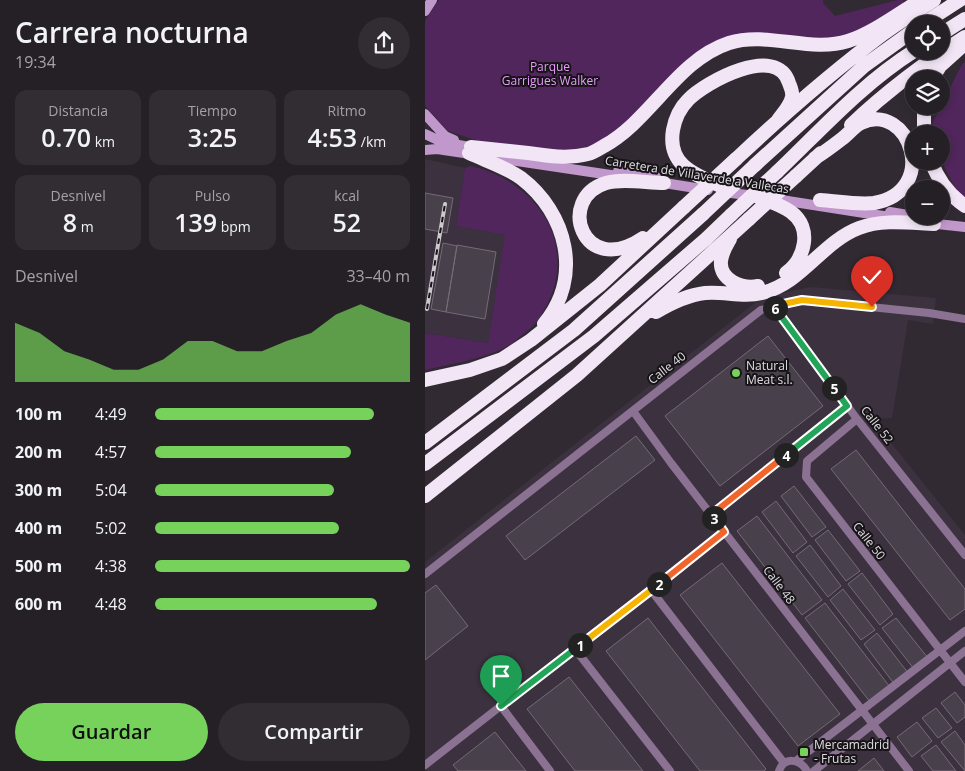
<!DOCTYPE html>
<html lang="es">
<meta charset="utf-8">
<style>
body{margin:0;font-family:"Open Sans",sans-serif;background:#312d32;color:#f1f3f6;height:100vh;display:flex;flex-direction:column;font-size:19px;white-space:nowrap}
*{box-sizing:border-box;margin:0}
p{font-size:16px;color:#a3a3a7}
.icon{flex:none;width:28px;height:28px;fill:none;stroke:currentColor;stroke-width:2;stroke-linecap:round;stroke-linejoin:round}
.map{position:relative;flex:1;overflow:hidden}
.panel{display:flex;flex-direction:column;background:#252026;width:425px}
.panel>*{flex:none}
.buttons{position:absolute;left:480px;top:15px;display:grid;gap:10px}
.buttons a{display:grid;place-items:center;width:45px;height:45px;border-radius:50%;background:#252026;box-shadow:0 2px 8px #0003,0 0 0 1px #423e43;font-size:25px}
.pin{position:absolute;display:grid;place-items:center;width:42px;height:42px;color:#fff;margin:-51px -21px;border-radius:50% 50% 50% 0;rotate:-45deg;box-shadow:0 0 5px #0007}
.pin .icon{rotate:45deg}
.km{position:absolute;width:25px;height:25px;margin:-12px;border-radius:50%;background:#222;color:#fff;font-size:14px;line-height:25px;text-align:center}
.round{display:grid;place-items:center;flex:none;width:52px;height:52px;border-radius:26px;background:#312d32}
.head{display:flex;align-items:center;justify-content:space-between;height:85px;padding:0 15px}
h1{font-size:28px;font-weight:600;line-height:38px}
.metrics{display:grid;grid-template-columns:repeat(3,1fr);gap:8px;height:85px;padding:5px 15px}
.metrics div{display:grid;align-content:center;border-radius:12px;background:#312d32;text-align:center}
.metrics b{font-size:25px;font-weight:600}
.metrics small{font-size:14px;font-weight:400}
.metrics p{font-size:14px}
.chart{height:140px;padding:10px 15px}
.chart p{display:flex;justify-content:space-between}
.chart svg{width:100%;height:90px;margin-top:5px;fill:#76d25a;opacity:.7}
.primary-button{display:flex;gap:10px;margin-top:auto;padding:10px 15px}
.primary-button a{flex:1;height:58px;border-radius:30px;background:#76d25a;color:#111;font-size:20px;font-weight:600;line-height:58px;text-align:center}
.primary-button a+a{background:#312d32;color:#f1f3f6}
ul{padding:0 15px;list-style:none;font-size:16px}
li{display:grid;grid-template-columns:80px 60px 1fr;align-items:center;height:38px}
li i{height:12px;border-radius:6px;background:#76d25a}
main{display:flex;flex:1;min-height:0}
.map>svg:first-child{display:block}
.built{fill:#3c313f}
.green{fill:#51265c}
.building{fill:#48404a;stroke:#746b76}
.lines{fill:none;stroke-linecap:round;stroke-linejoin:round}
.street{stroke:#8b7292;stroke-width:8}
.secondary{stroke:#c098cb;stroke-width:10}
.highway{stroke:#f2e6f6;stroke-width:14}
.rail-casing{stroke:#cdc8ce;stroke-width:4}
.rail{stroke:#171418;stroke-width:2;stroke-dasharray:5.5;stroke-linecap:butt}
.highway-bridge{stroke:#f2e6f6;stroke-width:14}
.split-1-casing{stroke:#fff;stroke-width:10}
.split-2-casing{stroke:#fff;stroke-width:10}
.split-3-casing{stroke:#fff;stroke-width:10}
.split-4-casing{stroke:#fff;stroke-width:10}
.split-5-casing{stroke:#fff;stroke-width:10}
.split-6-casing{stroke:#fff;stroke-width:10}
.split-7-casing{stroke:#fff;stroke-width:10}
.split-1{stroke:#22a559;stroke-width:6}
.split-2{stroke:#f5b400;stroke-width:6}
.split-3{stroke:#f0652b;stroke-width:6}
.split-4{stroke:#f0652b;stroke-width:6}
.split-5{stroke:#22a559;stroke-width:6}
.split-6{stroke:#22a559;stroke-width:6}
.split-7{stroke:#f5b400;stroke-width:6}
.poi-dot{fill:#76d25a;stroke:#171418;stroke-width:2}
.labels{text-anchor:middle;stroke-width:4;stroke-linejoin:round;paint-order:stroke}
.park-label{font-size:12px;fill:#e89cfc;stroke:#171418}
.street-label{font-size:12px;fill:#e0dbe1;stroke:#171418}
.poi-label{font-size:12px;fill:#e0dbe1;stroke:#171418;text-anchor:start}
</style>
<main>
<section class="panel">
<div class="head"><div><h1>Carrera nocturna</h1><p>19:34</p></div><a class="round"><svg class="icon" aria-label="share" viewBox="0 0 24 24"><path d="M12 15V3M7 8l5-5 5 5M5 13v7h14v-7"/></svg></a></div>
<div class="metrics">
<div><p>Distancia</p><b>0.70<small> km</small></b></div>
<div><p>Tiempo</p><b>3:25</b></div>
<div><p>Ritmo</p><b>4:53<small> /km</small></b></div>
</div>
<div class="metrics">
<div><p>Desnivel</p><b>8<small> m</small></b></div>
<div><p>Pulso</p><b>139<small> bpm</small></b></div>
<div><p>kcal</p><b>52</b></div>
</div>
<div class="chart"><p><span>Desnivel</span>33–40 m</p>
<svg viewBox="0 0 160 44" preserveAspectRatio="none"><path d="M0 44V15L10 20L20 29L30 33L40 38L50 38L60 33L70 24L80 24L90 29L100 29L110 24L120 20L130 11L140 6L150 11L160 15V44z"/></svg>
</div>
<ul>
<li><b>100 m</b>4:49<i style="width:86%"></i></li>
<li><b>200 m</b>4:57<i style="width:77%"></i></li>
<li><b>300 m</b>5:04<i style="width:70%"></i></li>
<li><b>400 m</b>5:02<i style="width:72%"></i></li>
<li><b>500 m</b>4:38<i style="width:100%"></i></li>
<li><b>600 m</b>4:48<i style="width:87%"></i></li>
</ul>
<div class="primary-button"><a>Guardar</a><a>Compartir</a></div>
</section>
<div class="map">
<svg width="540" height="771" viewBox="0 0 540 771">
<rect width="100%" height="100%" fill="#312a33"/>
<path class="built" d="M0,159L40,168L31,226L81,235L63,343L0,333Z
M386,287L511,298L508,324L483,320L467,418L447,419L540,535V771H0V562L331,302L352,294Z"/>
<path class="green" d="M14,0H398V3L410,16L473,0H478L479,4L436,29L415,37L394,38L312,35L174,143L149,150L112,149L63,144L23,131L0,106V21Z
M540,62V198L531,190L516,160V134H509L507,124L536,66Z
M46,166C117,183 158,251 115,317C110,326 98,334 90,341C70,357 26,364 0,370V333L63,343L80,235L31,226L40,168Z"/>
<path class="building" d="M0,193L28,198L22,233L0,229Z
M18,243L32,246L21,312L6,309Z
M32,245L71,252L60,319L21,312Z
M343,336L398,406L295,486L240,416Z
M211,436L230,460L100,560L81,536Z
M431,450L540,589V609L525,620L406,469Z
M369,486L401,527L387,537L356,496Z
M351,501L382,542L368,553L337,512Z
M332,516L397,600L377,615L312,531Z
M403,530L435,571L421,581L390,540Z
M385,545L416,586L403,597L371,556Z
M297,563L415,714L373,746L255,595Z
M437,573L468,614L455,625L423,584Z
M11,585L43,626L0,660V593Z
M418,589L450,630L436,640L405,600Z
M400,603L465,687L445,702L380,618Z
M223,618L341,769L339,771H275L181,651Z
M471,618L503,658L489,669L457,628Z
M452,633L484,674L470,685L439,644Z
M144,677L218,771H150L102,709Z
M530,692L540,705V717L532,723L516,703Z
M511,708L527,728L513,738L497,718Z
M492,722L507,741L487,757L472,737Z
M530,731L540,745V771L516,742Z
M70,732L101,771H33L28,765Z
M511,745L531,771H508L496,756Z
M449,758L459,771H433Z"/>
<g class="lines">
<path class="street" d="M349,306L432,419L540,555
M208,411L246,463L484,771
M432,419L382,461L381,477L540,682
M286,515L422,405
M0,574L336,310L377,300L504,313L540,319
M226,590L359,763
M150,649L245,771
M76,706L125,771
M371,761L540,631
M0,765L299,532
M354,771C359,756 375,759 382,771
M389,771L540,651"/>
<path class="secondary" d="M0,11L7,0
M0,114L20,136L29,140
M0,134L17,142L50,148
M0,150L12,149L199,177
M193,171L231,177
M233,182L283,190
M298,192L330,196
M350,199L471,218
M465,212L489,216
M503,223L540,227"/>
<path class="highway" d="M498,24L535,0
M516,34L540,19
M507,79L515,66L535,48
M499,106V134
M426,125C461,92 499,63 540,37
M46,147C65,149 84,151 103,153C123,156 143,159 163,154C168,153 174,149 179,146C226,120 252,60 304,43C343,31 385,53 423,41C448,33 474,13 496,0
M44,153C61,161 81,167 96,178C142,213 158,277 119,324
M390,158C400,152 409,145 418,138C424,133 430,126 436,123C484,100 516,191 449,203C433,205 411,201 395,200
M311,159C358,115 406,73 458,34C474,22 492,11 509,0
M506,161C513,180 524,195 540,206
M330,165L439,66L489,30
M352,172C396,130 437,84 489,51
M371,176L396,153
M298,187C271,175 242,166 248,130C250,119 255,108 263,100C280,82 352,43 364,83C366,88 368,92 367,97C365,106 358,113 353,120
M333,197C343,201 357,205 366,212C388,228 380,259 361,273
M218,238C157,279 131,198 181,183C197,178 222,183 239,183
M305,239C301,246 297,252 296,261C294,280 317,289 333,286
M231,312C246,303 263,295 280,293C299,291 318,298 337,293C376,284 397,242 434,228C457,219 485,223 509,224
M0,380L45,370L77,359L106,340L175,285L259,207
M0,443L149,330L278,214
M0,464L169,336L281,239L306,215
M0,496L152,375L324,219"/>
<defs>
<path id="rail" d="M2,309L20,204"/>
</defs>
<use href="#rail" class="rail-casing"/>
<use href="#rail" class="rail"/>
<path class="highway-bridge" d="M259,207L311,159
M278,214L330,165
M306,215L352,172
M324,219L371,176"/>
</g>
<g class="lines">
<defs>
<path id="split-1" d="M76,706L155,645"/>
<path id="split-2" d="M155,645L234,584"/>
<path id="split-3" d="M234,584L299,532L289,518"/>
<path id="split-4" d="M289,518L286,515L361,455"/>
<path id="split-5" d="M361,455L422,406L409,388"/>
<path id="split-6" d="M350,308L409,388"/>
<path id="split-7" d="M350,308L349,306L377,300L447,307"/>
</defs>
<use href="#split-1" class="split-1-casing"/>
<use href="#split-2" class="split-2-casing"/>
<use href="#split-3" class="split-3-casing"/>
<use href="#split-4" class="split-4-casing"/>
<use href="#split-5" class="split-5-casing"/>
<use href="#split-6" class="split-6-casing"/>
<use href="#split-7" class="split-7-casing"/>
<use href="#split-1" class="split-1"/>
<use href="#split-2" class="split-2"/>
<use href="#split-3" class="split-3"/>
<use href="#split-4" class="split-4"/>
<use href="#split-5" class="split-5"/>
<use href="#split-6" class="split-6"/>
<use href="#split-7" class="split-7"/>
</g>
<g class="poi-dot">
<circle cx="311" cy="373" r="5"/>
<rect x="374" y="747" width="10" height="10" rx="2.5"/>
</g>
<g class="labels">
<g class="park-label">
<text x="125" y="71">Parque<tspan x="125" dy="14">Garrigues Walker</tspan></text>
</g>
<g class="street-label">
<text transform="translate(272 175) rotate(9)" y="4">Carretera de Villaverde a Vallecas</text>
<text transform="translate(242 368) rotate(-38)" y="4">Calle 40</text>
<text transform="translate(452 425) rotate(52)" y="4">Calle 52</text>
<text transform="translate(444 541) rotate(52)" y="4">Calle 50</text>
<text transform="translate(354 585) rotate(53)" y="4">Calle 48</text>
</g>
<g class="poi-label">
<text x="321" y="370">Natural<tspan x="321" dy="14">Meat s.l.</tspan></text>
<text x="389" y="749">Mercamadrid<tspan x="389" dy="14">- Frutas</tspan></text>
</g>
</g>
</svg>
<div class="buttons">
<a><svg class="icon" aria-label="locate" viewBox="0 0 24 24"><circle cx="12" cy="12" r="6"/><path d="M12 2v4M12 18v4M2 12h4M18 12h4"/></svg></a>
<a><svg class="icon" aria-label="layers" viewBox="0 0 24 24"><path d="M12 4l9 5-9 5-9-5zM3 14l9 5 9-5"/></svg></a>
<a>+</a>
<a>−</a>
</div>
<div class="pin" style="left:76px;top:706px;background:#1e9e55"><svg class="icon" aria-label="arrive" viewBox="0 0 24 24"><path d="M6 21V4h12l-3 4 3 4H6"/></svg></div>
<div class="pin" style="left:447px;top:307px;background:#d93025"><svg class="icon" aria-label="check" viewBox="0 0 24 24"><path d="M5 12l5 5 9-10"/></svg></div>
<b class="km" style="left:155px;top:645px">1</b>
<b class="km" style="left:234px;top:584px">2</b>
<b class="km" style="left:289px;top:518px">3</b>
<b class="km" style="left:361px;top:455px">4</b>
<b class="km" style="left:409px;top:388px">5</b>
<b class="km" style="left:350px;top:308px">6</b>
</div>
</main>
